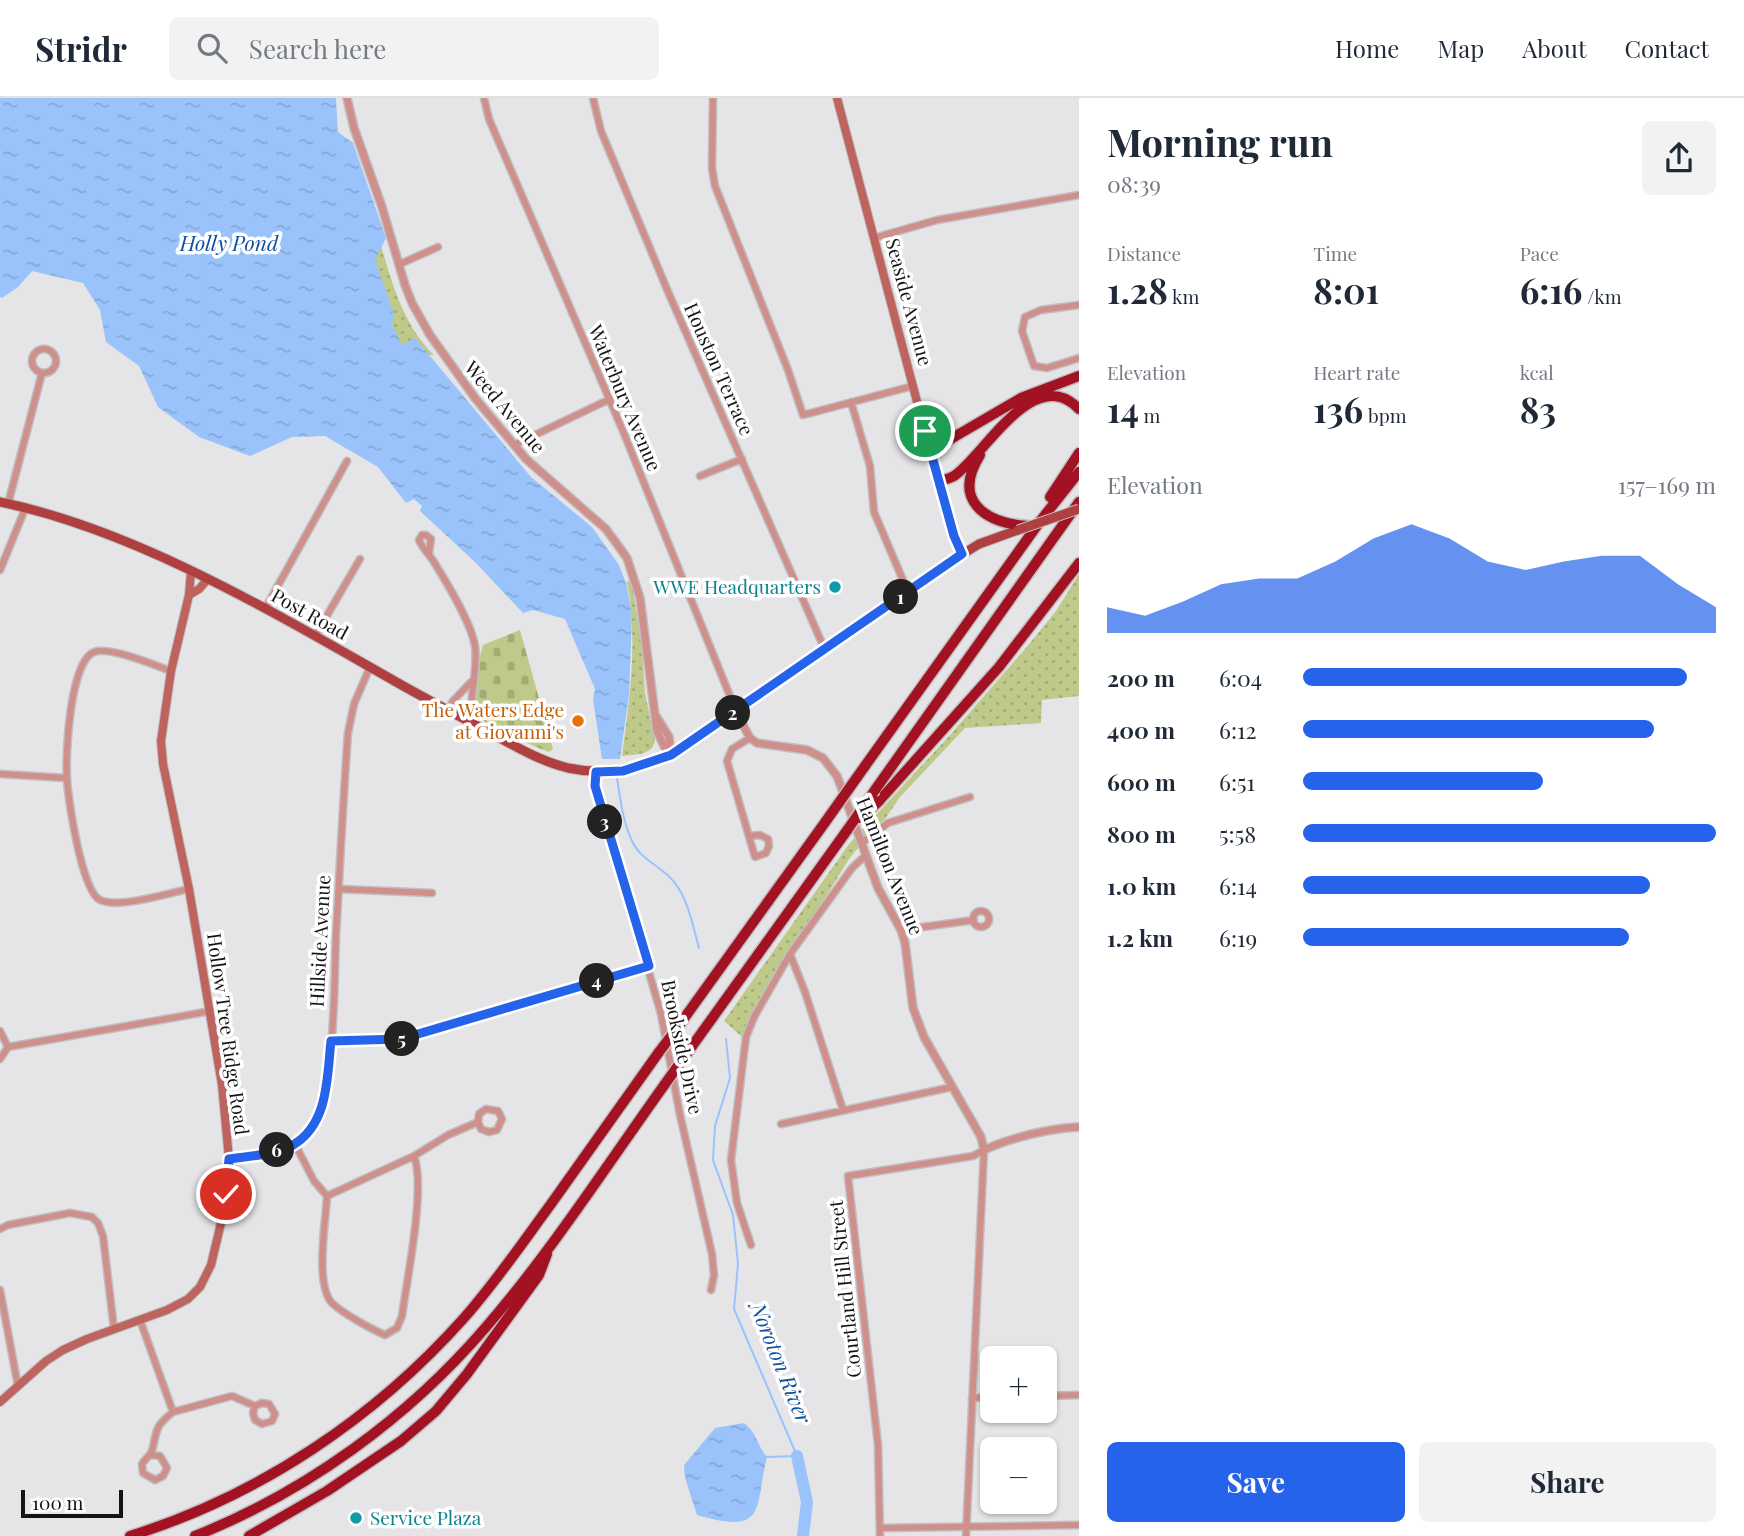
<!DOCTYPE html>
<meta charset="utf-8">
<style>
body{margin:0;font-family:"Playfair Display",serif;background:#f2f2f3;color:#1f2937;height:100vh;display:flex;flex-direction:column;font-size:26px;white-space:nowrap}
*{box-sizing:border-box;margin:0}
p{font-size:23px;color:#747a83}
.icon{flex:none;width:38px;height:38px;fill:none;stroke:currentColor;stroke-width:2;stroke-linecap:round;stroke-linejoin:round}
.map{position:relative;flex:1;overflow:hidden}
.panel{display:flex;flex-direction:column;background:#fff;width:665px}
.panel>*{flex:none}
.controls{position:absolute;left:980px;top:1248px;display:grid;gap:14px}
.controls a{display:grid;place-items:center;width:77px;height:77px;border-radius:10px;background:#fff;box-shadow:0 2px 5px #0004;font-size:35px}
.scale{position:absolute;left:21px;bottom:18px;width:102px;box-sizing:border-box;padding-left:7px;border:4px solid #141414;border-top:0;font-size:19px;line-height:24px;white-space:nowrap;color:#141414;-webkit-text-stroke:5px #fff;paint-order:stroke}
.pin{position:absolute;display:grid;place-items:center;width:60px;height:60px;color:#fff;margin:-30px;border:4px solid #fff;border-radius:50%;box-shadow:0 2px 7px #0007}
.km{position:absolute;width:35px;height:35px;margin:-18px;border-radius:50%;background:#222;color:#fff;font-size:19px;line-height:35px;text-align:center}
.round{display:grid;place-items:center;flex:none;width:74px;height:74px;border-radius:10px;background:#f2f2f3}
.head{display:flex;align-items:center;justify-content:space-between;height:119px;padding:0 28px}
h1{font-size:38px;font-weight:700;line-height:52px}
.stats{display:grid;grid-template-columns:repeat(3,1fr);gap:10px;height:119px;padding:7px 28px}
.stats div{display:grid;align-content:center}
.stats b{font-size:35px;font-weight:700}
.stats small{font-size:19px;font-weight:400}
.stats p{font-size:19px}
.chart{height:196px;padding:14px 28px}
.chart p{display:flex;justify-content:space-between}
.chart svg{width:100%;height:126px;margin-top:7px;fill:#2563eb;opacity:.7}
.primary-button{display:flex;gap:14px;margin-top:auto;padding:14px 28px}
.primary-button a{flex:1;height:80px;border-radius:10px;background:#2563eb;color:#fff;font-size:28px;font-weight:700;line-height:80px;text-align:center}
.primary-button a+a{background:#f2f2f3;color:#1f2937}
ul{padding:0 28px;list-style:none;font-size:23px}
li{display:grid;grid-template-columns:112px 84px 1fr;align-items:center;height:52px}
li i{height:18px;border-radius:9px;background:#2563eb}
header{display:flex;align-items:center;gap:42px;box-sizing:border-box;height:98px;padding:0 35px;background:#fff;border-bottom:2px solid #e0e1e3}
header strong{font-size:33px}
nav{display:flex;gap:38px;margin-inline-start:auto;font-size:24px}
.search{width:490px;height:63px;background:#f2f2f3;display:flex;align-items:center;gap:18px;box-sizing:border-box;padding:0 24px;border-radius:10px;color:#747a83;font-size:26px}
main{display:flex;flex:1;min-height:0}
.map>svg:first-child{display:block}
.cemetery{fill:url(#cemetery-stones)}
.park{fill:url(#park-dots)}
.water{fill:url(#water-ripples)}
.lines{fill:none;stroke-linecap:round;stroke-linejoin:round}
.stream{stroke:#9ac3fc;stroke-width:2}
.river{stroke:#9ac3fc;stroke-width:12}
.minor-casing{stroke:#bfbfc1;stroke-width:9}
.tertiary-casing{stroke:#bfbfc1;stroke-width:10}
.secondary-casing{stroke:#bfbfc1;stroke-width:10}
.primary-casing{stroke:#bfbfc1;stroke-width:11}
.motorway-casing{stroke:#bfbfc1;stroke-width:13}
.minor{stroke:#cf8f8b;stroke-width:6}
.tertiary{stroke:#cf8f8b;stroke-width:7}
.secondary{stroke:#bf635f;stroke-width:8}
.primary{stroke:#b03f40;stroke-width:9}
.motorway{stroke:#a21222;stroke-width:10}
.primary-bridge-casing{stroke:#bfbfc1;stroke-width:11;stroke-linecap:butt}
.motorway-bridge-casing{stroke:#bfbfc1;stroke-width:13;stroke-linecap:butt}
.primary-bridge{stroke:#b03f40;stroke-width:9}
.motorway-bridge{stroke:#a21222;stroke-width:10}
.route-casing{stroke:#fff;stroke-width:14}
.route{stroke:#2563eb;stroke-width:9}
.culture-dot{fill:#0f9aa8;stroke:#fff;stroke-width:2.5}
.food-dot{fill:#e8710a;stroke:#fff;stroke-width:2.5}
.labels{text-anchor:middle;stroke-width:7;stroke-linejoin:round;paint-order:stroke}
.street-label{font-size:19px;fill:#141414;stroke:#fff}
.culture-label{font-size:19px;fill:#0d838f;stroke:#fff;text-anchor:end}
.food-label{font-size:19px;fill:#c56008;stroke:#fff;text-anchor:end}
.water-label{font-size:21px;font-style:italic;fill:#0d51a1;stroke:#fff}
</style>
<header>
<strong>Stridr</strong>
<div class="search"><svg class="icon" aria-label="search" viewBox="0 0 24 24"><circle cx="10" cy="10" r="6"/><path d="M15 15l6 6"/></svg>Search here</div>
<nav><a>Home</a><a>Map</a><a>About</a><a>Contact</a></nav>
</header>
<main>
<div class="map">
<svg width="1079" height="1438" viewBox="0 0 1079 1438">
<defs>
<pattern id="cemetery-stones" width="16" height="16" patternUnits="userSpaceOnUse" patternTransform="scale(1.75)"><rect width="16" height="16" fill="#bfc989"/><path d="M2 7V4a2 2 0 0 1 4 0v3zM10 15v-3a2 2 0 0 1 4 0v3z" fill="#a3ac75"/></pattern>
<pattern id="park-dots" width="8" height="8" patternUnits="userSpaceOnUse" patternTransform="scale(1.75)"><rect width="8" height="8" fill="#bfc989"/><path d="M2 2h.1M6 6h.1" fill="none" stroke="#a3ac75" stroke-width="1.8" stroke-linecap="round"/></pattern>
<pattern id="water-ripples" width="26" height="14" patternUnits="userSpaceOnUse" patternTransform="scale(1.75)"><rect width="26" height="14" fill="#9ac3fc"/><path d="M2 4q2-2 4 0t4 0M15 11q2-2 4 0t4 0" fill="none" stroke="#84a7d7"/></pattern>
</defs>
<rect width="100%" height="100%" fill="#e5e5e7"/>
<path class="cemetery" d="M520,532L553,651L549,654C534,648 477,626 474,612C469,591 478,567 483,547Z"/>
<path class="park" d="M376,130C389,174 400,224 434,257H410L398,254L368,174Z
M1079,476V598L1042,602L1041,625L965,630L900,699L885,721L871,734L849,761L794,850L774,875L746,927L742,939L724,923L849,746L950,637L1025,551L1056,513Z
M627,483L632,484L642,549L645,595L655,643C652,658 635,656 622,658C630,599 638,542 627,483Z"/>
<path class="water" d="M0,0H336L338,34L353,45L386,140L375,162L394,216L392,227L402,247L415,240L531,379L592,429L619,467L627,488L632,518L629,597L620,661H602L593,601L595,591L565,521L533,512L523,515L476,465L420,413L422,408L414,401L406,405L378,369L325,338L292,339L250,358L199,339L158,309L139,268L106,244L100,212L83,185L32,173L18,189L2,200L0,199Z
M744,1325C758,1336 756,1346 767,1359C754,1409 769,1438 697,1417L685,1380L684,1367L715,1330Z"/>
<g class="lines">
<path class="stream" d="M616,674C620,697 622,722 632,743C641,763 661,767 674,784C688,800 693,829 699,850
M726,941L730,980L715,1028L713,1062L733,1117L738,1166L734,1211L797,1358L767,1359"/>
<path class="river" d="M797,1358L807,1404L803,1438"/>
<defs>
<path id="minor" d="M484,0L489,21L623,333L736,613
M593,0L601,33L669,196L825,552
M713,0L712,70L715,88L788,272L803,317L913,288
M874,140L937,122L1079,97
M400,166L438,149
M1079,207L1041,212L1025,219L1022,233L1034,268L1047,270L1079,260
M32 263a12 12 0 1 1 24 0a12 12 0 1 1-24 0Z
M851,304L870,368L874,414L908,494
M514,347L610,301
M700,378L742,361
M8,406L42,275
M429,455L431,441L426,437H422L419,442C422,450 429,456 434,464C447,485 471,524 475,548C478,566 471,594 471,614L468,623
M0,472L25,411
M265,511L347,363
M315,538L360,461
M171,573C154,567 109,548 94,554C70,563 65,658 67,681C68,702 82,794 100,802C119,811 168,795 189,791
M448,612L453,603L471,584
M596,674L595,688L661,916L680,1017L712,1156L714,1177L711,1192
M0,676L66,680
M750,738L760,737L768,741L769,748L766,755L755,759L727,663L732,651L750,640
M863,744L888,725L970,699
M339,791L432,795
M973 821a8 8 0 1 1 16 0a8 8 0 1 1-16 0Z
M901,832L974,822
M790,856L805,894L843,1012
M0,933L8,949L211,913
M331,943L402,941L649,868
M0,961L8,949
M781,1026L952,989
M295,1046L314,1083L327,1098C326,1122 314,1189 333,1206C344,1216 371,1231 385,1237L397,1230L402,1218C407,1181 426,1089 414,1058
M229,1061C259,1056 292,1055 311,1030C336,996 334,882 336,837C340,769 343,702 348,635L354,606L370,569
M327,1098L414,1058L448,1037L478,1024L479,1016L486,1011L498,1013L502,1021L497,1032L489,1034L481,1031L478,1024
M0,1131L8,1127L70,1115L92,1119L98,1125L103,1138L114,1231
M751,1147L737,1105L731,1062L746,939L754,919L790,856L852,770L866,757
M0,1192L18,1288
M140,1222L173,1314L232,1298L255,1308L262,1305L269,1306L275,1316L272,1323L262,1326L255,1322L253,1315L255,1308
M1045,1298L1079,1297
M972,1300L992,1299
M151,1357L160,1358L167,1370L163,1378L155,1382L143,1375L142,1366C145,1361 150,1358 152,1353C157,1332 155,1328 173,1314
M880,1430L1079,1427
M880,1438L878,1347L848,1078L973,1058L984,1052
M966,1438L984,1052"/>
<path id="tertiary" d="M347,0L354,30L382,109L405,187L412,205L430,237L475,300L526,361L606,431L627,460L640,500L657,633L664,648L671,657
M736,614L750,640L757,645L807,652L823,660L837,678L878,790L901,832L905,845L913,910L924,939L981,1039L984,1052C1010,1040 1050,1030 1079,1029
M656,618L669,639L671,655"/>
<path id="secondary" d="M837,0L930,353
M189,497L199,491L207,482
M0,1304L46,1263L63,1252L87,1241L167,1212L188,1201L200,1189L211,1167L221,1125L229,1078V1061L222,987L189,791L163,666L161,643L171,573L189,497L191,473"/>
<path id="primary" d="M930,353L954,438L962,456
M0,404C137,432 278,517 398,585C428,602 457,617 487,633C513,647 539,663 568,670C605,678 638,671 671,657L940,470L979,446L1018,432"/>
<path id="motorway" d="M930,353L1021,300L1079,278
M980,357C952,402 984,425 1028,428
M938,383C943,382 949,381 954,378C984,358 1034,264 1079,311
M1050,399L1079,355
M865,668L1041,422L1079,374
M875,692L1079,404
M879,703L999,569L1079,465
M675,933L826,723
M680,965L848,731
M130,1438C259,1398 375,1320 464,1220C496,1184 523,1144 551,1106C587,1055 623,1005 659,954
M195,1438C306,1394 408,1320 486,1229C551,1154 607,1067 665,986
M249,1438L327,1393L401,1343L436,1313L467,1276L539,1177L547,1156"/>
</defs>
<use href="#minor" class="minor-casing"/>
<use href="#tertiary" class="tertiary-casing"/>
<use href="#secondary" class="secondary-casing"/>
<use href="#primary" class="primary-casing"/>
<use href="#motorway" class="motorway-casing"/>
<use href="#minor" class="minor"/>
<use href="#tertiary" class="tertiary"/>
<use href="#secondary" class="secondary"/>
<use href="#primary" class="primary"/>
<use href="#motorway" class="motorway"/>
<defs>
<path id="primary-bridge" d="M1018,432L1079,411"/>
<path id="motorway-bridge" d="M861,720L879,703
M826,723L865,668
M848,731L875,692
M659,954L675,933
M665,986L680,965"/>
</defs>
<use href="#primary-bridge" class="primary-bridge-casing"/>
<use href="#motorway-bridge" class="motorway-bridge-casing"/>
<use href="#primary-bridge" class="primary-bridge"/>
<use href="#motorway-bridge" class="motorway-bridge"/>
</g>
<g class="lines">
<defs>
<path id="route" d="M226,1096L229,1061C249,1058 276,1057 293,1047C329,1026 327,978 331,943L401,941L649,868L595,688L596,674L623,673L671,657L962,456L954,438L925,333"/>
</defs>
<use href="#route" class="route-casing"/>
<use href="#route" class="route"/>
</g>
<g class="culture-dot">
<circle cx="835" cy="489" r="7"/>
<circle cx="356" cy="1420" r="7"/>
</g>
<circle class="food-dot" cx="578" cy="623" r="7"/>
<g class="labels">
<g class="street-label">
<text transform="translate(909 204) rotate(75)" y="7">Seaside Avenue</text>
<text transform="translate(719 271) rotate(66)" y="7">Houston Terrace</text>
<text transform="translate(625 300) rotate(67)" y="7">Waterbury Avenue</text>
<text transform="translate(505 309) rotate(50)" y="7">Weed Avenue</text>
<text transform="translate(310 516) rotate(29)" y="7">Post Road</text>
<text transform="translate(890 768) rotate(68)" y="7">Hamilton Avenue</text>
<text transform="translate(320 843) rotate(-87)" y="7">Hillside Avenue</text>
<text transform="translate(228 936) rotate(82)" y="7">Hollow Tree Ridge Road</text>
<text transform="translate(682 949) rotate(78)" y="7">Brookside Drive</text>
<text transform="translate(845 1191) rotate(-96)" y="7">Courtland Hill Street</text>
</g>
<g class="culture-label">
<text x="821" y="496">WWE Headquarters</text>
<text x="370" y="1427" text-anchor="start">Service Plaza</text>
</g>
<g class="food-label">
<text x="564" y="619">The Waters Edge<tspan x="564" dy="22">at Giovanni's</tspan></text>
</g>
<g class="water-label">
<text x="229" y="153">Holly Pond</text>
<text transform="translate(780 1265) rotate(68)" y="7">Noroton River</text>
</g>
</g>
</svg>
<div class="controls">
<a>+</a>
<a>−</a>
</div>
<div class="scale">100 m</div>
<div class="pin" style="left:925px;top:333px;background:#1e9e55"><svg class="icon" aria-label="arrive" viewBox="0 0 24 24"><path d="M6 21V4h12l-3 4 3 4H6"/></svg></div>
<div class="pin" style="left:226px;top:1096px;background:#d93025"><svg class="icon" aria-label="check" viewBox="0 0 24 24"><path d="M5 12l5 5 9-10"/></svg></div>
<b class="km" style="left:901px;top:499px">1</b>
<b class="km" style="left:733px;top:615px">2</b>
<b class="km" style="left:605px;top:724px">3</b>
<b class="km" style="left:597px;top:883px">4</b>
<b class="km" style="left:402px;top:941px">5</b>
<b class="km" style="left:277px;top:1052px">6</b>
</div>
<section class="panel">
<div class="head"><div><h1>Morning run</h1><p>08:39</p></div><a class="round"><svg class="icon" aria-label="share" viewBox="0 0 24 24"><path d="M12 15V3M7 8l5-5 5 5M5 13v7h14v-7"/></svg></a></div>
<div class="stats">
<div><p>Distance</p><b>1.28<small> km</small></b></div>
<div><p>Time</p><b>8:01</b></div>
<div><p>Pace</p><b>6:16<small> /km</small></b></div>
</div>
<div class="stats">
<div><p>Elevation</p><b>14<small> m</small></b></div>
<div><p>Heart rate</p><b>136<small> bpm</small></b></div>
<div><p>kcal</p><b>83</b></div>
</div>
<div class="chart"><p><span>Elevation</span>157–169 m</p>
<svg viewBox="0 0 160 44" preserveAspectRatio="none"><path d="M0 44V35L10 38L20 33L30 27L40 25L50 25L60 19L70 11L80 6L90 11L100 19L110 22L120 19L130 17L140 17L150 27L160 35V44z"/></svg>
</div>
<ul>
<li><b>200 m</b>6:04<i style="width:93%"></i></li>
<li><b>400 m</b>6:12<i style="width:85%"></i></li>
<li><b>600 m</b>6:51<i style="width:58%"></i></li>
<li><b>800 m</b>5:58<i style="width:100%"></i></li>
<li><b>1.0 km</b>6:14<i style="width:84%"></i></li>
<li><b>1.2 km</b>6:19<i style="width:79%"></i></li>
</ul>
<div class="primary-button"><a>Save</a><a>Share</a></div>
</section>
</main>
